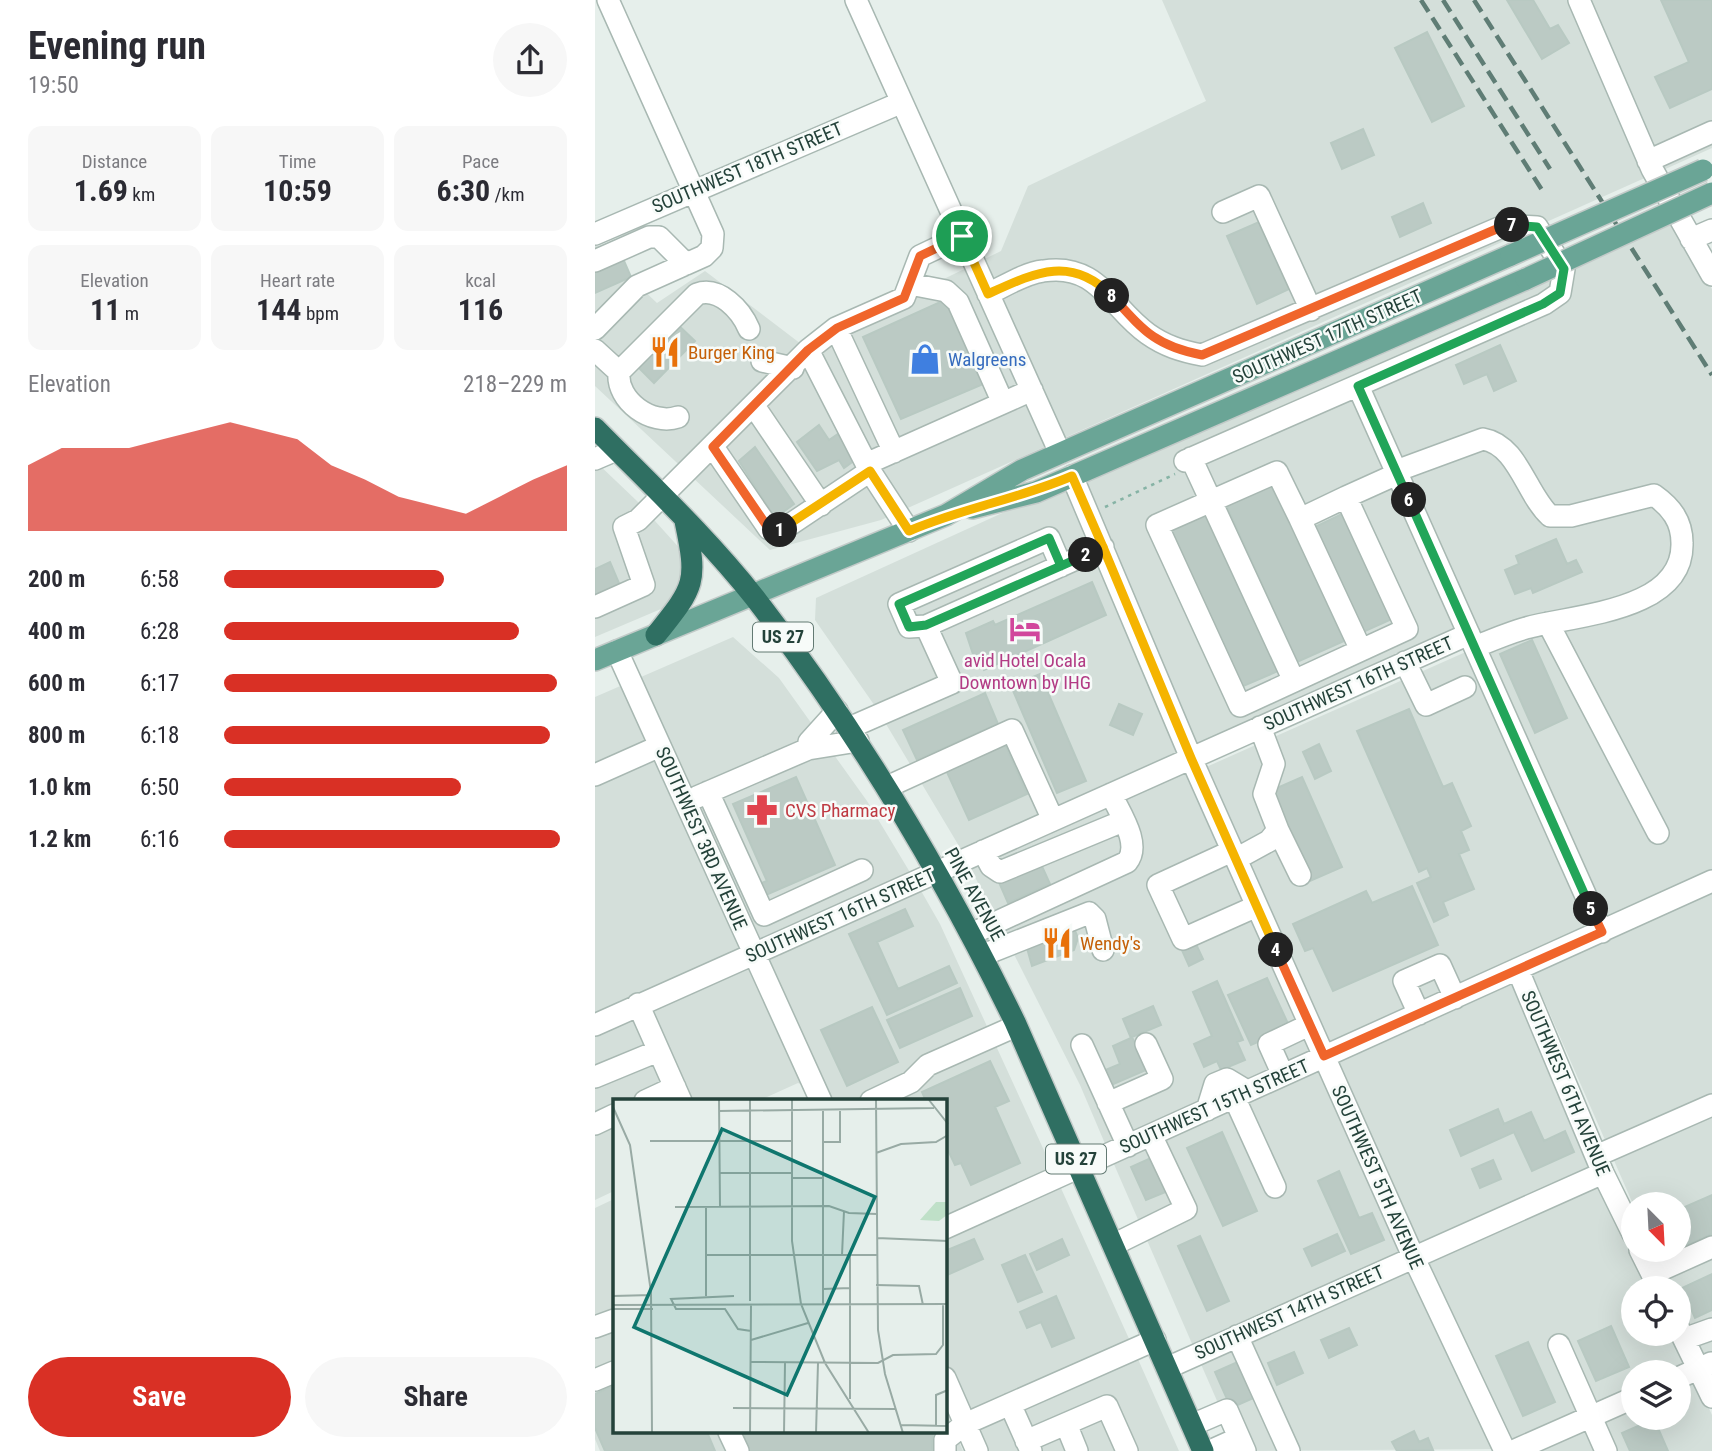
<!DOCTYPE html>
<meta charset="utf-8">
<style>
body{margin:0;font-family:"Roboto Condensed",sans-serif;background:#f7f7f7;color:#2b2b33;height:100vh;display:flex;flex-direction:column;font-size:26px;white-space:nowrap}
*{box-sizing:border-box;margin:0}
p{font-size:23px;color:#7c7c81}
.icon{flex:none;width:38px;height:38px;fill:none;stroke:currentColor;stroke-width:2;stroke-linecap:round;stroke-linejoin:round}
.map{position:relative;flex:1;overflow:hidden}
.side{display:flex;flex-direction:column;background:#fff;width:595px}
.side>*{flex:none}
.needle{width:46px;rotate:156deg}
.controls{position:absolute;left:1026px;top:1192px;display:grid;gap:14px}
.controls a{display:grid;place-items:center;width:70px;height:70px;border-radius:50%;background:#fff;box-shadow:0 7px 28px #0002;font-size:35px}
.pin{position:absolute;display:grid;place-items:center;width:60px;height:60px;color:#fff;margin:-30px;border:4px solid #fff;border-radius:50%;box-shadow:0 2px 7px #0007}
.km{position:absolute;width:35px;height:35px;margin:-18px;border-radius:50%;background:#222;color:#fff;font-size:19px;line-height:35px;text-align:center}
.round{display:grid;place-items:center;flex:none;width:74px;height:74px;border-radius:37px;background:#f7f7f7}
.summary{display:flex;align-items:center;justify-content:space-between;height:119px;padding:0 28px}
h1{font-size:38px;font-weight:700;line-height:52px}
.figures{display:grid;grid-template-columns:repeat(3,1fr);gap:10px;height:119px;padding:7px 28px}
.figures div{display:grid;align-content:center;border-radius:14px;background:#f7f7f7;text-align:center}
.figures b{font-size:30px;font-weight:700}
.figures small{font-size:19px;font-weight:400}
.figures p{font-size:19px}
.chart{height:196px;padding:14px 28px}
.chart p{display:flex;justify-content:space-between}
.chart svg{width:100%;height:126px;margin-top:7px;fill:#d93025;opacity:.7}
.button{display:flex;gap:14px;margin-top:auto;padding:14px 28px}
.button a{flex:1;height:80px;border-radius:42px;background:#d93025;color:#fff;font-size:28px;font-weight:700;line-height:80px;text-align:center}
.button a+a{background:#f7f7f7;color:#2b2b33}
ul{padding:0 28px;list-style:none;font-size:23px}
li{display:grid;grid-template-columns:112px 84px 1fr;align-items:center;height:52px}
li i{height:18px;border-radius:9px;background:#d93025}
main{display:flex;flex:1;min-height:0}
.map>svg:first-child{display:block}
.built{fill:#d4dfda}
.building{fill:#bbcac4;stroke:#b8c9c2;stroke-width:2}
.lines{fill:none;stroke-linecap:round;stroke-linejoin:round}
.minor-casing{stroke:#a8b8b2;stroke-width:24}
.major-casing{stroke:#c2cac8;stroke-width:24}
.highway-casing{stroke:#c2cac8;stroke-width:24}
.path{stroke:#86b3a5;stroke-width:2.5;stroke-dasharray:3.5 5;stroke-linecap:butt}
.minor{stroke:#fff;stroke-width:21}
.major{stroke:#6aa596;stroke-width:21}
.highway{stroke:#2f6f62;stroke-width:21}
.rail{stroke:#5f7d75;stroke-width:4.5;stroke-dasharray:14 7;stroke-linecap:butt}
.major-bridge-casing{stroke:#c2cac8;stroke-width:24;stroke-linecap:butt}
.major-bridge{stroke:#6aa596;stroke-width:21}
.split-1-casing{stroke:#fff;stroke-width:14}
.split-2-casing{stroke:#fff;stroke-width:14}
.split-3-casing{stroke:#fff;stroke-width:14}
.split-4-casing{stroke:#fff;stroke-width:14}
.split-5-casing{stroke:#fff;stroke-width:14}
.split-6-casing{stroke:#fff;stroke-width:14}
.split-7-casing{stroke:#fff;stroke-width:14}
.split-8-casing{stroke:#fff;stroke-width:14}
.split-9-casing{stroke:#fff;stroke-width:14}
.split-1{stroke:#f0652b;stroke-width:9}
.split-2{stroke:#f5b400;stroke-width:9}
.split-3{stroke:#22a559;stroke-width:9}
.split-4{stroke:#f5b400;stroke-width:9}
.split-5{stroke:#f0652b;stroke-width:9}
.split-6{stroke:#22a559;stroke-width:9}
.split-7{stroke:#22a559;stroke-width:9}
.split-8{stroke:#f0652b;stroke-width:9}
.split-9{stroke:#f5b400;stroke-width:9}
.labels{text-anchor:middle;stroke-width:5;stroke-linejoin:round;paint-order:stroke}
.shield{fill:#f7fbf9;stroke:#637a73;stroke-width:2}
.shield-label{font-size:18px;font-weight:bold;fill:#24423a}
.street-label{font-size:19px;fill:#24423a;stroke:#f7fbf9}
.food-label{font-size:19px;fill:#c56008;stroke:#f7fbf9;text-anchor:start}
.shop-label{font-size:19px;fill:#366cbe;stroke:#f7fbf9;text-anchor:start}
.hotel-label{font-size:19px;fill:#b23c85;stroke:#f7fbf9}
.health-label{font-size:19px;fill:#be3a42;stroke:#f7fbf9;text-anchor:start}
.inset-road{fill:none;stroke:#98aaa4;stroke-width:2}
.view{fill:#0f766e;fill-opacity:0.15;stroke:#0f766e;stroke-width:3.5}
.inset-edge{fill:none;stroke:#24423a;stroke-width:3.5}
</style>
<main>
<section class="side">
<div class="summary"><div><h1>Evening run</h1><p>19:50</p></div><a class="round"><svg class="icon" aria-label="share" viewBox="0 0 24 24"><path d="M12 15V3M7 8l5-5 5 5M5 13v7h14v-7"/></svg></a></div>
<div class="figures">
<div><p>Distance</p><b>1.69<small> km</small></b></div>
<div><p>Time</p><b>10:59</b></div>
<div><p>Pace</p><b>6:30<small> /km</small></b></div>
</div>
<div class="figures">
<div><p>Elevation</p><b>11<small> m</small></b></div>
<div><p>Heart rate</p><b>144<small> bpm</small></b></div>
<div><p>kcal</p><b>116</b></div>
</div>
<div class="chart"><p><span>Elevation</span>218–229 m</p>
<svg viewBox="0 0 160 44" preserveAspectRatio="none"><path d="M0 44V21L10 15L20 15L30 15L40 12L50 9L60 6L70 9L80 12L90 21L100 26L110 32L120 35L130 38L140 32L150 26L160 21V44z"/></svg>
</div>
<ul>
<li><b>200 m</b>6:58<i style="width:64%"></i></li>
<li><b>400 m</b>6:28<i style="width:86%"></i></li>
<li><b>600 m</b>6:17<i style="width:97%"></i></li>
<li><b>800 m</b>6:18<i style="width:95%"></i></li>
<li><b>1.0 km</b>6:50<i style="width:69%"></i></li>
<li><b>1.2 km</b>6:16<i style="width:98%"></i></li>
</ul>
<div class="button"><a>Save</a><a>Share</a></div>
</section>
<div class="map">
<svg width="1117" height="1451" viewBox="0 0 1117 1451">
<rect width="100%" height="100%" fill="#e6efeb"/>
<path class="built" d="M567,0H976L1052,177L286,520L175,550L0,386V244L62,303L110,271L210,347L406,251L433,186L611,101Z
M993,0H1117V148L1066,171Z
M1077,221L1117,289V871L1011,921L891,644L864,629L599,747L488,481Z
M0,461L42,501L88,552V581L73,606L0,637Z
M474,487L585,753L367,851L282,709L220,620L221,598L427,504Z
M138,637L184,678L272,801L316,874L0,1015V697Z
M873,651L997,928L732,1045L609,768Z
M592,769L718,1052L511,1146L485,1085L375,867Z
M325,889L345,924L458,1170L350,1218V1101H218L212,1087L203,1083L163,1101H94L53,1009Z
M1117,890V1354L1107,1358L1083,1307V1288H1075L1058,1250H1083V1204H1038L937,973Z
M920,981L997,1168L821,1245L739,1061Z
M39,1016L77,1101H19V1191L0,1200V1034Z
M725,1068L807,1251L598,1346L518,1162Z
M1005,1183L1056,1288H1038V1334H1078L1093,1364L1076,1372H1038V1389L914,1443L828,1261Z
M465,1186L535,1341L363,1418L350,1388V1237Z
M19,1199V1432H350V1410L368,1451H5L0,1439V1208Z
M814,1267L900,1449L644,1451L605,1362Z
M542,1357L584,1451H378L370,1434Z
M1101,1380L1117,1415V1451H939L1038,1408V1418H1083V1388Z"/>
<path class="building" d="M912,0H938L955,29L963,25L974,43L947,59Z
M1066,0H1117V89L1075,108L1060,77L1094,62Z
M832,32L869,106L837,122L800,48Z
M768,129L779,155L747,169L736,143Z
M828,203L836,223L805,237L797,217Z
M664,222L694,289L662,304L632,236Z
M26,254L36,277L0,293V266Z
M354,298L393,382L306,419L268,337Z
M80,322L100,341L59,383L39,363Z
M905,345L921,381L899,391L892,374L869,384L861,365Z
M224,425L234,440L243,434L260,460L249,468L244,460L222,471L202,442Z
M160,447L199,504L180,518L144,461Z
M676,479L749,641L702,662L629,500Z
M751,512L799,618L768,632L720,527Z
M613,514L683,671L646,687L576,531Z
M961,539L972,564L981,560L987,572L938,593L936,588L920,594L910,570L924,564L921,556Z
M15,562L26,588L0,598V569Z
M497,582L511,615L389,670L385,661L381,663L371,633L398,621L400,625Z
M937,640L972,718L940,733L905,654Z
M445,674L491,781L462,793L416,686Z
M390,693L403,724L322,760L308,730Z
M524,704L547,714L538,735L515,725Z
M814,709L848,787L857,783L876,826L866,831L874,850L864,854L879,889L848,902L853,915L839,922L822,883L836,877L832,868L824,872L762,731Z
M410,744L432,794L374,820L351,770Z
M724,744L736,771L720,779L708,752Z
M201,777L240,865L166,897L161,885L172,881L138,804Z
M707,777L747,867L715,881L675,791Z
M445,862L455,884L413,903L403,880Z
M817,886L843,945L738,991L718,948L710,951L698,924L771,891L777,903Z
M310,909L318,926L282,942L303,989L354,966L362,983L292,1015L254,934Z
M479,928L483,938L479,950L437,966L432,948Z
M600,942L608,959L594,966L586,948Z
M672,978L695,1028L656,1045L633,995Z
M622,981L648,1040L642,1042L650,1060L626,1070L622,1061L609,1067L599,1044L617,1036L598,992Z
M365,988L377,1016L305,1048L292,1020Z
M558,1006L566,1025L537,1037L551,1070L514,1086L508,1071L525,1064L518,1046L536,1038L528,1019Z
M277,1007L303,1062L252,1086L226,1030Z
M395,1061L414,1101L400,1107L425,1163L376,1185L366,1163L360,1165L350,1144V1101H331L327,1092Z
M903,1109L909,1124L936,1112L949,1141L970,1131L979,1152L937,1171L919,1132L866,1156L855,1130Z
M627,1132L662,1211L628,1226L592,1148Z
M558,1157L573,1191L551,1200L536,1167Z
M898,1160L906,1179L885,1188L877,1169Z
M744,1171L764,1218L777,1213L789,1240L756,1254L723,1181Z
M1117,1195V1234L1083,1249V1210Z
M742,1234L750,1251L717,1266L709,1249Z
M605,1236L634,1301L612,1311L583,1246Z
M379,1239L388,1259L350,1276V1251Z
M467,1239L474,1255L442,1270L435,1254Z
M430,1255L447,1292L423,1302L407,1265Z
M1117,1274V1310L1100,1318L1087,1288Z
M461,1296L479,1338L457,1347L446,1322L432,1328L425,1312Z
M1016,1326L1034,1367L1001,1381L983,1341Z
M754,1328L762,1345L734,1358L726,1340Z
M933,1342L960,1402L928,1416L901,1356Z
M699,1352L708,1373L682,1385L673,1363Z
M647,1360L663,1396L636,1408L620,1372Z
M19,1385V1432H112L120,1451H10L0,1428V1394Z
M1059,1419L1073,1451H1035L1027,1433Z
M819,1431L824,1442L833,1438L838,1450L802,1451L797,1442Z
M150,1432H338L337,1448V1451H149Z"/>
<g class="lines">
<defs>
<path id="minor" d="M261,0L465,453
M984,0L1057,169L1117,275
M1053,161L1117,132
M628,212L664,196L716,310
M0,234L305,103
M1096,239L1117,230
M0,261L54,237H64L91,264
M315,284L351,291L363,302L408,403
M393,294C410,286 430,273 448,271C503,262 516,308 553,334C570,346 586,351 607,355L911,225L942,227L969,269L965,293L949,304L590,461
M241,328L299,452
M0,329L42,286L109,256L117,248L118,234L13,0
M0,350L24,372
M213,350L275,471L314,531
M167,361L198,368
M763,386L1007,932
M159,406L226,505
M83,417C57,426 21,401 24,372L102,294C124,286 146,310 154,329
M118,447L174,529L187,530L275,471
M596,458L699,681
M0,459L21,450
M271,464L437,390
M801,471L888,439C923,445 931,494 955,516H976L1059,495C1076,507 1087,521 1087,543C1089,612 977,615 931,628C913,633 897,640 880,647
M682,472L705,519L751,497L812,629L645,706L562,525Z
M477,476L596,758L818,1256L910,1451
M751,497L802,474
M705,519L766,650
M0,607L49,585L29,527L43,520L213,350L241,328L309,298L325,256L367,236
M953,623L1063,833
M331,626L314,627L304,604L454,538L466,566
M22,651L226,1101
M810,662L831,705L870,687
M242,711L214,742L213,749L263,741
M254,728L357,683L331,626L508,547
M0,775L65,746
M292,787L417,730L458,820
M113,792L169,915L267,870
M102,797L213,749
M683,830L705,875
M388,851L396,866L405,872L528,821
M637,851L563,885L588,939L662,906
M641,859L674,841L683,830L669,794L679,764L665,727
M376,934L532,862C547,844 524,812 516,794
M388,955L494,913L500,919L508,950
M923,970L1008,1173L1038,1234
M43,1004L86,1101
M824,1014L809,981L845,965L860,998
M0,1025L874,634
M487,1045L533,1146
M688,1075L674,1044L714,1025
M0,1077L63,1051
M639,1097L680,1187
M50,1101L80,1087
M276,1101L316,1082L333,1065L421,1026
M513,1103L567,1079L551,1044
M612,1110L620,1084L632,1079L652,1091
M0,1124L19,1115
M1001,1156L1117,1105
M350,1228L1117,881
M518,1245L591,1209L556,1135
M1045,1250L1064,1288
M1057,1274L1117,1247
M0,1327L19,1320
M1083,1327L1117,1397
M642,1336L694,1451
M1089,1339L1117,1329
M964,1345L1011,1451
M572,1368L1008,1173
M350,1378L382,1451
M1083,1378L1116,1363
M0,1380L19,1372
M415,1404L436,1451
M471,1424L482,1451
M597,1425L632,1410L650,1451
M134,1432L143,1451
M431,1441L512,1406L532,1451
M350,1451V1440L370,1424L560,1340
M615,1451L644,1438
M918,1451L1038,1398"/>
<path id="major" d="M377,508L441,492L931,279
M0,660L351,515L427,470L916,255"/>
<path id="highway" d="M0,428C54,483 112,537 160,598C262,730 347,872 420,1022L608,1451
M61,635C100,586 103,583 90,521"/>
</defs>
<use href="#minor" class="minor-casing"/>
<use href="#major" class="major-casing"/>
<use href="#highway" class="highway-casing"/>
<path class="path" d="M510,507L580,474"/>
<use href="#minor" class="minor"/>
<use href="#major" class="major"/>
<use href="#highway" class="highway"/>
<path class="rail" d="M826,0L947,190
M848,0L955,169
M879,0L1117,375"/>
<defs>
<path id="major-bridge" d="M916,255L1108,170
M931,279L1117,193"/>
</defs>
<use href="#major-bridge" class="major-bridge-casing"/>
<use href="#major-bridge" class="major-bridge"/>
</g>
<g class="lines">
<defs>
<path id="split-1" d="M185,530L174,529L118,447L213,350L242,328L309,298L325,256L367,236"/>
<path id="split-2" d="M185,530L275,471L314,531C367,508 424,499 477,476L508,547L491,555"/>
<path id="split-3" d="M491,555L331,625L314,627L304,604L454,538L466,566L499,551"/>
<path id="split-4" d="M499,551L508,547L596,758L681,950"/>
<path id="split-5" d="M681,950L729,1056L1007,932L996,909"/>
<path id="split-6" d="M814,500L996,909"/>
<path id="split-7" d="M814,500L763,386L948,304L965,293L969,269L942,227L917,225"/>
<path id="split-8" d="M517,296C548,330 560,346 607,355L911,225H917"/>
<path id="split-9" d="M367,236L393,294C439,273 476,254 517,296"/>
</defs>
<use href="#split-1" class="split-1-casing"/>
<use href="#split-2" class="split-2-casing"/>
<use href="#split-3" class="split-3-casing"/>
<use href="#split-4" class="split-4-casing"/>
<use href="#split-5" class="split-5-casing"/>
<use href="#split-6" class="split-6-casing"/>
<use href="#split-7" class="split-7-casing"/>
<use href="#split-8" class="split-8-casing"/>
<use href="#split-9" class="split-9-casing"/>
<use href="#split-1" class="split-1"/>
<use href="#split-2" class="split-2"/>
<use href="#split-3" class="split-3"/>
<use href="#split-4" class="split-4"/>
<use href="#split-5" class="split-5"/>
<use href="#split-6" class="split-6"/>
<use href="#split-7" class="split-7"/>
<use href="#split-8" class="split-8"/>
<use href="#split-9" class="split-9"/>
</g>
<defs>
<symbol id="restaurant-bare" viewBox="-9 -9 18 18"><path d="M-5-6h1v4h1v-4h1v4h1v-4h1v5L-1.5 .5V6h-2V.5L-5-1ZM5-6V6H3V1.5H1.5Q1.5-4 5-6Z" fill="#e8710a" stroke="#f7fbf9" stroke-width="2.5" paint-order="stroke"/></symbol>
<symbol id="shop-bare" viewBox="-9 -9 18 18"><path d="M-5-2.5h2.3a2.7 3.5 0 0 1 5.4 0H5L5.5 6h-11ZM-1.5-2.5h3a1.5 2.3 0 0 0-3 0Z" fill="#3f7fe0" stroke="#f7fbf9" stroke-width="2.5" paint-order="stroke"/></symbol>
<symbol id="hotel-bare" viewBox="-9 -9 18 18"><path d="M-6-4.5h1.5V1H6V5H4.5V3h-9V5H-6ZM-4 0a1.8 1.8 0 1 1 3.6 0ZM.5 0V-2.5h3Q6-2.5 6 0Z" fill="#d1479c" stroke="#f7fbf9" stroke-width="2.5" paint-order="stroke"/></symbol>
<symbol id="pharmacy-bare" viewBox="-9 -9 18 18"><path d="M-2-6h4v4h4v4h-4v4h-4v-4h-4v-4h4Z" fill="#e0444e" stroke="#f7fbf9" stroke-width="2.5" paint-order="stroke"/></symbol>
</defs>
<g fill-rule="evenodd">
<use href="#restaurant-bare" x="48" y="330" width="44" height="44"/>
<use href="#shop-bare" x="308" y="337" width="44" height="44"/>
<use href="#hotel-bare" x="408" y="607" width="44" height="44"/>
<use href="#pharmacy-bare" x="145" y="788" width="44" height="44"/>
<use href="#restaurant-bare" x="440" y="921" width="44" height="44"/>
</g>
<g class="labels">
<g class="shield">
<rect x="158" y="622.5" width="60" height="29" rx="5"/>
<rect x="451" y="1144.5" width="60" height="29" rx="5"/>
</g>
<g class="shield-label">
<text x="188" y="643">US 27</text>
<text x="481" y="1165">US 27</text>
</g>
<g class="street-label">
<text transform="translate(152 167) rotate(-23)" y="7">SOUTHWEST 18TH STREET</text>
<text transform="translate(732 336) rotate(-24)" y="7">SOUTHWEST 17TH STREET</text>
<text transform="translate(763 683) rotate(-24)" y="7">SOUTHWEST 16TH STREET</text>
<text transform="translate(107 838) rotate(66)" y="7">SOUTHWEST 3RD AVENUE</text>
<text transform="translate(380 894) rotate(61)" y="7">PINE AVENUE</text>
<text transform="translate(245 915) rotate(-24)" y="7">SOUTHWEST 16TH STREET</text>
<text transform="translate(971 1083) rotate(67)" y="7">SOUTHWEST 6TH AVENUE</text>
<text transform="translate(619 1106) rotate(-24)" y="7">SOUTHWEST 15TH STREET</text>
<text transform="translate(783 1177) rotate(66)" y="7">SOUTHWEST 5TH AVENUE</text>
<text transform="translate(694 1312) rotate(-24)" y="7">SOUTHWEST 14TH STREET</text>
</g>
<g class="food-label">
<text x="93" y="359">Burger King</text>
<text x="485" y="950">Wendy's</text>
</g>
<g class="shop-label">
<text x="353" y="366">Walgreens</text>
</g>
<g class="hotel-label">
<text x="430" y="667">avid Hotel Ocala<tspan x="430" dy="22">Downtown by IHG</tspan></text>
</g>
<g class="health-label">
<text x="190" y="817">CVS Pharmacy</text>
</g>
</g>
<g transform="translate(18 1099)">
<rect width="334" height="334" fill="#e6efeb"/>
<path d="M323,103H334V116L326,122L307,121Z" fill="#bfe0c8"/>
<path class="inset-road" d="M106,1L107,107M137,1V202M179,1V142L188,205L212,264L256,334M263,1L265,231L272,275L290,334M316,1L335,25M0,8L17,46L38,193L39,334M106,12L321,9M210,12V205M37,42H179M209,43H227V12M263,54L288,45L323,43L335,36M107,74H179M179,79H210M93,107V197M62,108L216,107L236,114L264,115M264,139L335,142M93,156H264M229,156L231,112M237,156V300M263,186L306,187L310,206M210,190L237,189M0,197L39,196M121,197L58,200L63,210H112L125,230L138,232M0,206L335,205M0,210H40M138,241L195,224M138,263L265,264L280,256L323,255L330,246V205M120,309L282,310M288,326L335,327M323,327V296L335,291M137,334L138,206M171,334L172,264M203,334L205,264"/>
<path class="view" d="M109,30L262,98L174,296L21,228Z"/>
<rect width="334" height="334" class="inset-edge"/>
</g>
</svg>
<div class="controls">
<a><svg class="needle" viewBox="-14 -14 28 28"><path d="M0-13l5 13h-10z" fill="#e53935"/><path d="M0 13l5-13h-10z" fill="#7c7c81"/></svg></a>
<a><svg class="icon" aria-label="locate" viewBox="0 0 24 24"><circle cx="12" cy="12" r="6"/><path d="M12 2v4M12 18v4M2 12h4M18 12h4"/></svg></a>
<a><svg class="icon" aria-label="layers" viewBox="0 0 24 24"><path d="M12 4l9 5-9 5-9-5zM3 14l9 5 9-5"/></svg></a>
</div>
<div class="pin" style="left:367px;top:236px;background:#1e9e55"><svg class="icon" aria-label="arrive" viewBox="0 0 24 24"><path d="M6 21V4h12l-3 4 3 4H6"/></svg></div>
<b class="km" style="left:185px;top:530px">1</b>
<b class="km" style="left:491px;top:555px">2</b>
<b class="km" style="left:681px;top:950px">4</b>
<b class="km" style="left:996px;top:909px">5</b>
<b class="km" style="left:814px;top:500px">6</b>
<b class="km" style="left:917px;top:225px">7</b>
<b class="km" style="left:517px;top:296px">8</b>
</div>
</main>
